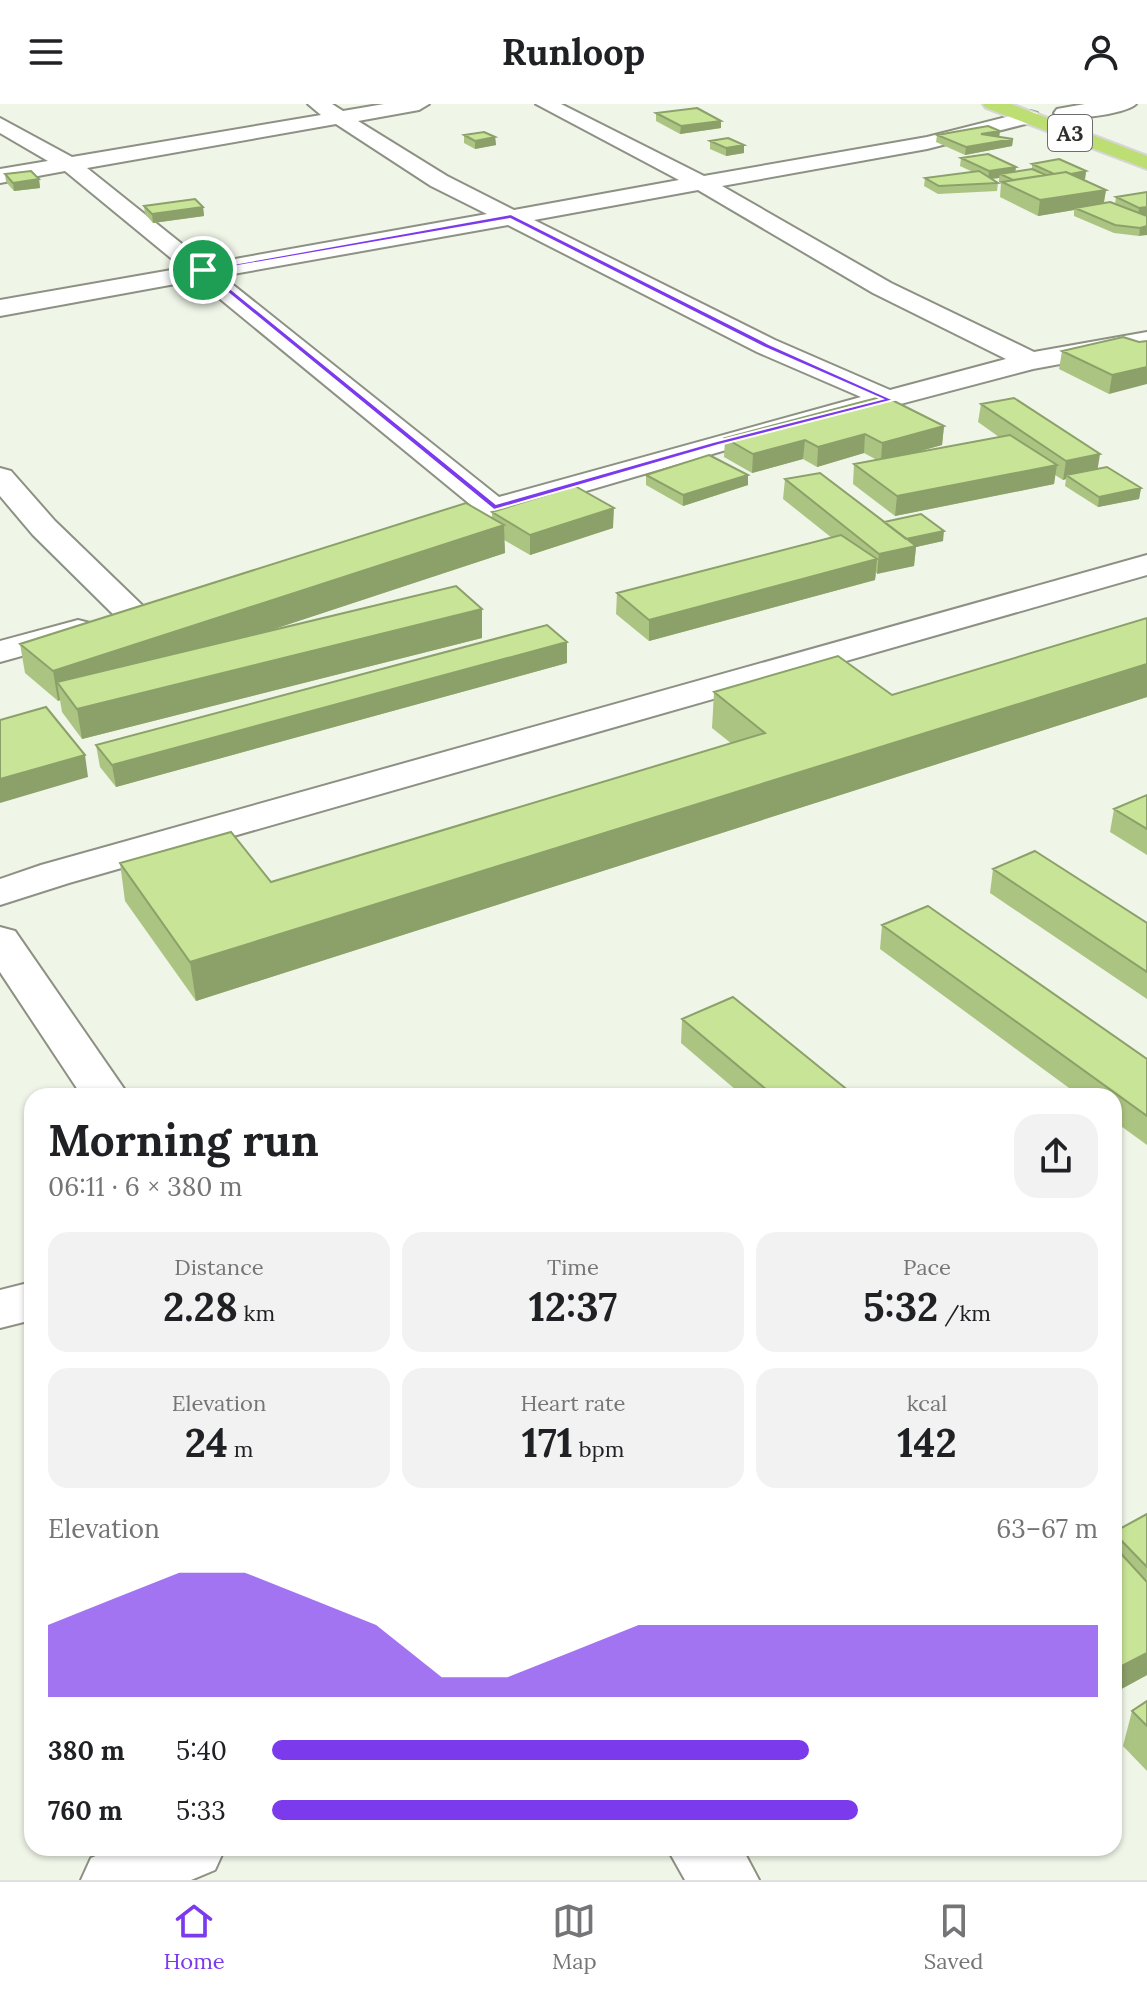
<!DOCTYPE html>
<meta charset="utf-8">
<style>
body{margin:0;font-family:Lora,serif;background:#f2f2f2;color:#202124;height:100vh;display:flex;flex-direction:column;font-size:30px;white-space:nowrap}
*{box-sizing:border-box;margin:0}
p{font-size:26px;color:#757577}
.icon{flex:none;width:44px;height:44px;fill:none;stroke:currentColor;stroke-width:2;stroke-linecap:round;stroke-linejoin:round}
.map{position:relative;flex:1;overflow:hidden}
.drawer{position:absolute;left:24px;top:984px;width:1098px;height:768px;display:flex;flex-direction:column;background:#fff;border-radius:24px;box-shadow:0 2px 6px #0004}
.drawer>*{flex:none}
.pin{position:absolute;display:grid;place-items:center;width:68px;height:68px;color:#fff;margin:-34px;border:4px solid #fff;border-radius:50%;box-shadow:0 2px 8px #0007}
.round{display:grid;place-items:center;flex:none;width:84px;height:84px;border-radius:24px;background:#f2f2f2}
.headline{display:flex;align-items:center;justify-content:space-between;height:136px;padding:0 24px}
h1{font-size:44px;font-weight:700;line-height:60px}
.stats{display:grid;grid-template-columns:repeat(3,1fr);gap:12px;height:136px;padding:8px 24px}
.stats div{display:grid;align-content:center;border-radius:20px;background:#f2f2f2;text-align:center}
.stats b{font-size:40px;font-weight:700}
.stats small{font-size:22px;font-weight:400}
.stats p{font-size:22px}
.chart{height:224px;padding:16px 24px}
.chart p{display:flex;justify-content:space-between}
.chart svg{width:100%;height:144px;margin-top:8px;fill:#7c3aed;opacity:.7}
ul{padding:0 24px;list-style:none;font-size:26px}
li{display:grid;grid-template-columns:128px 96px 1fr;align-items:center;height:60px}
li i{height:20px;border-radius:10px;background:#7c3aed}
header{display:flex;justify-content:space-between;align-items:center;height:104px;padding:0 24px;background:#fff;font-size:36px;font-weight:700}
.tab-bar{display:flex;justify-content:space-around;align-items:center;height:112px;border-top:2px solid #e0e0e0;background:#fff;font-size:22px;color:#757577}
.tab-bar a{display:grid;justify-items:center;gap:4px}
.tab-bar .on{color:#7c3aed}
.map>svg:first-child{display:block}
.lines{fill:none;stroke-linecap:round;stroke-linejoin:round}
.minor-casing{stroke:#8c9184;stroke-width:4}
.trunk-casing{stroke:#d5d6d5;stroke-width:4}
.minor{fill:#fff;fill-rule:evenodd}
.trunk{fill:#bcde72;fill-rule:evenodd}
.wall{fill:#acc482}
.shaded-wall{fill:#8ca06a}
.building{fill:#c8e497;stroke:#8ca06a;stroke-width:2}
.route{fill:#7c3aed;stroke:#fff;stroke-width:2;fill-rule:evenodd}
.labels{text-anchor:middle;stroke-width:6;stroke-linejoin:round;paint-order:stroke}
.shield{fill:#fff;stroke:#6d6e6b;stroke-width:2}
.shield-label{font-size:22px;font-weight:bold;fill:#2e302b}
</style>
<header><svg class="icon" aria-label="menu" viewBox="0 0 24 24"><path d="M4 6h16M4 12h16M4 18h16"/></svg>Runloop<svg class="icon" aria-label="person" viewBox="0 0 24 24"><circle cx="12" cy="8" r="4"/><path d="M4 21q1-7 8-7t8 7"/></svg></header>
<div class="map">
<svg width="1147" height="1776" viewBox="0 0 1147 1776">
<rect width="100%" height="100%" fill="#eff5e7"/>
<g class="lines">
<defs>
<path id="minor" d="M308,0H332L343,7L384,0H429L419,6L358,17L447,72L514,106L679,76L536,0H561L704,72L927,33L1030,7L1037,9L1040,13L1037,17L927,45L722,82L891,179L1034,248L1147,228V244L1033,265L726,346L436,431L425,433L414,431L409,424L414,417L471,401L197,176L0,212V196L183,164L65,67L0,79V65L48,57L0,29V14L72,53L321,11ZM336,20L431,82L487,110L207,160L87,64ZM698,86L873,189L1006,255L890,286L775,236L534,116ZM508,121L757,248L861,293L499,393L222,172Z
M1085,0H1136C1127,10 1063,19 1054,9L1057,5Z
M0,364L11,367L55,417L144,503L149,510L144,517L132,520L120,517L33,431L0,392Z
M1147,451V471L69,779L0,801V775L41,761Z
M78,516L90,519L95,526L90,533L0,558V537Z
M0,823L15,827L129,992H82L0,868Z
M32,1178V1216L0,1224V1186Z
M114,1744H225L215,1766L191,1776H81L91,1754Z
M667,1744H742L759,1776H685Z"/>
<path id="trunk" d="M983,0H1011L1147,52V65L986,4Z"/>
</defs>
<use href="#minor" class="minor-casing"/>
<use href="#trunk" class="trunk-casing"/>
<use href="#minor" class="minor"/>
<use href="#trunk" class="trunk"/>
</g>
<path class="wall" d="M656,9L721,24L680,30L656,17Z
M464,31L495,33L496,41L475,45L464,39Z
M937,31L999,33L1013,35L1012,42L965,51L936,38Z
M710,37L744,41V49L726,52L710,45Z
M961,54L1016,67L1032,65V60L1086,67L1085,75L1083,76L1106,86L1104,99L1115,100L1116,93L1147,88V111H1144L1139,132L1114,129L1074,112V106L1038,112L1000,93L1001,79L999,78V74L992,75L998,79L997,87L938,90L924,82L925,74L973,68L960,62Z
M5,70L39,75L40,84L14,87L6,78Z
M144,102L203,103L204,112L153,119L145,110Z
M1123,233L1109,290L1059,265L1062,247Z
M981,300L1098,365L1141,384L1139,395L1098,403L1065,382L1066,375L1063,376L1055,371L1054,380L895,412L853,380L854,360L877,356L864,349L817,363L803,355L752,369L724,353L725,334L944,322L942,341L913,349L999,333L978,318Z
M646,371L748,381L683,402L646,381Z
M785,375L884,418L943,437L916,443L914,462L876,469L875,476L649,537L616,510L617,489L832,434L783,395Z
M492,408L613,424L530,451L504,436L505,449L267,527L482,534L82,635L62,608L60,596L58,597L25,569L20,540L492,414Z
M1147,514V593L196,897L125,797L120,759L271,778L732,640L712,624L714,588L892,591Z
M567,559L116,683L100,663L96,641Z
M1147,691V751L1110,728L1114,705Z
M993,765L1147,819V895L990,789Z
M882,821L1147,955V1041L1114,1017V992H1080L880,845Z
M682,915L855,992H743L681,939Z
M1147,1410V1571L1114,1589V1428Z
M1147,1597V1667L1123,1642L1132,1607Z"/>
<path class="shaded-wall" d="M721,17V24L680,30L681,22Z
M1000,27L999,35L981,30Z
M495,33L496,41L475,45V37Z
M1013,35L1012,42L965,51L966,43Z
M744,41V49L726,52V44Z
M1016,63L1015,71L1000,70L999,74L988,75L989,67Z
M1086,67L1085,75L1058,80L1059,72Z
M39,75L40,84L14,87L13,79Z
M1106,86L1103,102L1075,104L1074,106L1038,112L1040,96Z
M203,103L204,112L153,119L152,110Z
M1147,103V111L1138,112L1139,104Z
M1147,122V131L1139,132L1140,124Z
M1147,263V280L1109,290L1112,271Z
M944,322L942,341L881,358L882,339Z
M865,330L864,349L817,363L818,343Z
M805,336L803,355L752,369L753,350Z
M1100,350L1097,369L1066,371V375L1063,376L1066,357Z
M1057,361L1054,380L895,412L897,392Z
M748,371V381L683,402V391Z
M1141,384L1139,395L1098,403L1099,393Z
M614,404L613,424L530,451V431Z
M504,421L505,449L68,593L57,578L60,596L58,597L53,567Z
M944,427L943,437L916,443L914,462L877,470L879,450L901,436Z
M877,455L875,476L649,537V516Z
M482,505V534L82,635L77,605Z
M567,538V559L116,683L112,661Z
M1147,560V593L196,897L190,858Z
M85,651L88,673L0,699V675Z
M1147,1549V1571L1114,1589V1566Z"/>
<path class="building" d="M697,4L721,17L681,22L656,9Z
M988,22L1000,27L981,30L1013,35L966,43L937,31Z
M484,28L495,33L475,37L464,31Z
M728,34L744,41L726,44L710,37Z
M988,50L1016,63L989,67L961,54Z
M1059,55L1086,67L1071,70L1066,68L1054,70L1032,60Z
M1032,65L1046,71L1013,76L1000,70Z
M31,67L39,75L13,79L5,70Z
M979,67L998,79L939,82L925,74Z
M1066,68L1106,86L1040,96L1002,78Z
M1147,88V103L1139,104L1116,93Z
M195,95L203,103L152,110L144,102Z
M1110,98L1147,112V122L1140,124L1115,121L1075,104Z
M1123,233L1139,238L1147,237V263L1112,271L1062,247Z
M884,292L944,322L882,339L865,330L818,343L805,336L753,350L725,334Z
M1014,294L1100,350L1066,357L981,300Z
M1010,331L1057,361L897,392L854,360Z
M709,351L748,371L683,391L646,371Z
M1107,363L1141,384L1099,393L1066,371Z
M820,369L916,442L879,450L785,375Z
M575,382L614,404L530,431L492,408Z
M466,399L504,421L53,567L20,540Z
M921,410L944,427L906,435L884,418Z
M841,431L877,455L649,516L617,489Z
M456,482L482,505L77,605L57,578Z
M1147,514V560L190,858L120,759L231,728L271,778L765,629L714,588L838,552L892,591Z
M547,521L567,538L112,661L96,641Z
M46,603L85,651L0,675V616Z
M1147,691V725L1114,705Z
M1035,747L1147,819V868L993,765Z
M928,802L1147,955V1012L882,821Z
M733,893L855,992H774L682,915Z
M1147,1410V1463L1114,1429V1428Z
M1114,1442L1147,1478V1549L1114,1566Z
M1147,1597V1622L1132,1607Z"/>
<path class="route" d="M511,110L769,240L894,296L719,341L494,406L200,166ZM510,115L763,243L882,295L713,338L496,400L209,167Z"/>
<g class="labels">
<rect class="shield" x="1048" y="11" width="44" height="36" rx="6"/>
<g class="shield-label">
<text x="1070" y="37">A3</text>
</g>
</g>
</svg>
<div class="pin" style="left:203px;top:166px;background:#1e9e55"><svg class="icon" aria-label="arrive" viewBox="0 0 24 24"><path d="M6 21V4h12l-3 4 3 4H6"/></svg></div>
<section class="drawer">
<div class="headline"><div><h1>Morning run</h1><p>06:11 · 6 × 380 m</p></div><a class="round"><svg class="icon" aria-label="share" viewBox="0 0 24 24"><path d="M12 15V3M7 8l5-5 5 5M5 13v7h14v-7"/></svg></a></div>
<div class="stats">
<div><p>Distance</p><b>2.28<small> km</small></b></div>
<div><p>Time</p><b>12:37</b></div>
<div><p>Pace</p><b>5:32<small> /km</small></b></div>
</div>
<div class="stats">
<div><p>Elevation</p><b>24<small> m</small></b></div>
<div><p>Heart rate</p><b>171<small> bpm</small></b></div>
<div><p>kcal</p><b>142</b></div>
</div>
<div class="chart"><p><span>Elevation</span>63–67 m</p>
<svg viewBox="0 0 160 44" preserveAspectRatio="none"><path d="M0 44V22L10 14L20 6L30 6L40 14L50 22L60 38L70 38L80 30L90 22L100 22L110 22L120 22L130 22L140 22L150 22L160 22V44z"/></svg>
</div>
<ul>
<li><b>380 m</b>5:40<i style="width:65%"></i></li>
<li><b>760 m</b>5:33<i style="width:71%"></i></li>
</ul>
</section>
</div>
<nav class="tab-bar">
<a class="on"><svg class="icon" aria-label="home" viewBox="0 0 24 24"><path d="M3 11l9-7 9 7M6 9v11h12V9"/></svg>Home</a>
<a><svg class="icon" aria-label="map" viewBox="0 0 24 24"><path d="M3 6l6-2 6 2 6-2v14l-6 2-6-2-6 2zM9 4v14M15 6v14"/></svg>Map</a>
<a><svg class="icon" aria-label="saved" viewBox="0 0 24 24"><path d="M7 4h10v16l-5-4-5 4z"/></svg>Saved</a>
</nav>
